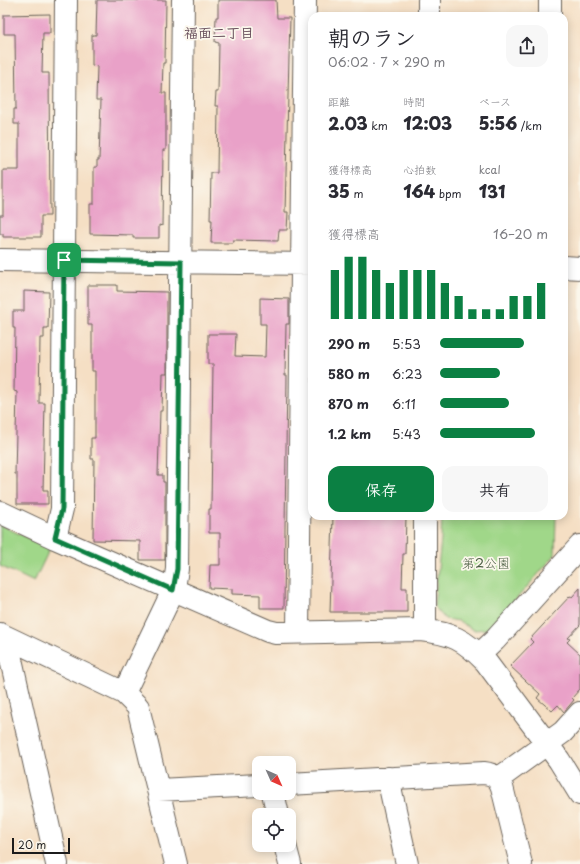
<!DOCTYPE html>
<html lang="ja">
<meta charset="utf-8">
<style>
body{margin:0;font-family:"Playpen Sans","Klee One",sans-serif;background:#f7f7f7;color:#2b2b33;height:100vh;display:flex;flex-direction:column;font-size:15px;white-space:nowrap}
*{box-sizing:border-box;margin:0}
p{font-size:13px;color:#7c7c81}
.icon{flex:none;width:22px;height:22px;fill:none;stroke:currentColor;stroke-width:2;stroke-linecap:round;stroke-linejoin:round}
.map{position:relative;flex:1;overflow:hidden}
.panel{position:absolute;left:308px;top:12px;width:260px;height:508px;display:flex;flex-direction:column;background:#fff;border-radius:12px;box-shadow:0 2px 10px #0003}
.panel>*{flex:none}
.needle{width:26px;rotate:135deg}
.controls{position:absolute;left:252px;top:756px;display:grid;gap:8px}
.controls a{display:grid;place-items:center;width:44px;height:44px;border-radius:8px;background:#fff;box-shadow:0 2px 10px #0003;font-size:20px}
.scale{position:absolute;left:12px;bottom:10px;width:58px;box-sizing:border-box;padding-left:4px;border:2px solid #1c1c1c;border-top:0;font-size:11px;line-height:14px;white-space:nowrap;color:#1c1c1c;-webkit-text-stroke:3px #fbf7ec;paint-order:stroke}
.pin{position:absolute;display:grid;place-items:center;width:34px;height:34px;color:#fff;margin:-17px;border-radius:8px;box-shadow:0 2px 6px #0006}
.round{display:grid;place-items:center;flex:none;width:42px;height:42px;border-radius:12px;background:#f7f7f7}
.overview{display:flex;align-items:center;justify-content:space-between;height:68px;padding:0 20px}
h1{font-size:22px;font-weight:800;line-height:30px}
.figures{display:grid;grid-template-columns:repeat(3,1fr);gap:6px;height:68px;padding:4px 20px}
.figures div{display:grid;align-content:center}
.figures b{font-size:17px;font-weight:800}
.figures small{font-size:11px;font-weight:400}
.figures p{font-size:11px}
.chart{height:112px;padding:8px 20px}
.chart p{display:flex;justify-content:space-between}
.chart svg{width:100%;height:72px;margin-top:4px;stroke:#0b8043;stroke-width:6}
.cta{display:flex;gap:8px;margin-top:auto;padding:8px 20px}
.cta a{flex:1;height:46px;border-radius:12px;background:#0b8043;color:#fff;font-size:16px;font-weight:800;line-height:46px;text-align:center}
.cta a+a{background:#f7f7f7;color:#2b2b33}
ul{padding:0 20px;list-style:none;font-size:13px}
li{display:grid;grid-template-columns:64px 48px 1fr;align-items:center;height:30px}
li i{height:10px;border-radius:5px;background:#0b8043}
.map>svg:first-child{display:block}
.green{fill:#a0d789;stroke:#5e7a52}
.building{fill:#e9a1c8}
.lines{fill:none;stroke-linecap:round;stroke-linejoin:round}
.minor-casing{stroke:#686057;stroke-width:24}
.minor{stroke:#fff;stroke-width:22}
.route-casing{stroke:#fff;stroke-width:8}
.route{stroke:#0b8043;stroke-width:5}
.labels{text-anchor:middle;stroke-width:3.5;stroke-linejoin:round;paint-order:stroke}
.park-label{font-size:13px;fill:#4a5d42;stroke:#fbf7ec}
.neighbourhood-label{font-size:14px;font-weight:bold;fill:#644b58;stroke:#fbf7ec}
</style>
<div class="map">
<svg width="580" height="864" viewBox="0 0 580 864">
<rect width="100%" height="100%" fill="#fbf7ec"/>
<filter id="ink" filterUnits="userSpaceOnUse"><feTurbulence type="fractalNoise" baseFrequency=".025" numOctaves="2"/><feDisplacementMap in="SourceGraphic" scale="8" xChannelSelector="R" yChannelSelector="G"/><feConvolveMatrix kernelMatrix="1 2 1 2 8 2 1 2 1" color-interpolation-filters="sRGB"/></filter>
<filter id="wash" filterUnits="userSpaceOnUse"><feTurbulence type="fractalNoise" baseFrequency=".012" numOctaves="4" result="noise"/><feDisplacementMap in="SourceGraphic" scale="16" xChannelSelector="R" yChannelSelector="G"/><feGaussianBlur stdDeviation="0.9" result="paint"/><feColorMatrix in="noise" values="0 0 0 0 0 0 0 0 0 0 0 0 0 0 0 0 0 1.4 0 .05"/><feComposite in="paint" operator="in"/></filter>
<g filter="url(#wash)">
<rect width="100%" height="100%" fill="#f5dfc4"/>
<path class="green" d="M442,516H556L555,555L490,629L473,630L459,621L445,619L434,606L441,540Z
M0,525L50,548L34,582L0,566Z"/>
<g id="blocks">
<path class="building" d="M97,0H166L165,63H163L162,93H166V150H163L162,226L159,225V238H133V235L90,234V204H94V167H97V160H99L101,100H96L97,66L92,65V35H96Z
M218,0H276L277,18H290L285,212H288L287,230H279L278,241L233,240V243H211L212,220H210L211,173H217L218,106H215L216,92H218L219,43L215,42L216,17H218Z
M50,14V33H43L42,73H49L50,216H41V237H3V234H0V215H3V170H19V124H14V109H16L15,34H4V15Z
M88,285H117V291L167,292V373H163L162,411H160L158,475H163V482H165V560H140V541L93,540L94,459H91V438H95V371H92V325H88Z
M24,291L49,292L48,328H44V338H40L39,403H45L43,490H48V504H17V474H15L17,392L14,391L15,328H13V311H24Z
M260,298L289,299V324H286L285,375H287L284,608H260V595L232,594V589L209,588L210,565H220V533H209V509H211L213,364H208V334H236L235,356L265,357L266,324H260Z
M333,516H406L405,554H403L402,588H407V612H330Z
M580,588V625L568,638L570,639L567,642L580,654V689L572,698L574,700L564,712L558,705L552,711L537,698L540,694L510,666L533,642L530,639L570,596L572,597Z"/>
</g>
</g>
<g filter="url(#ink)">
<use href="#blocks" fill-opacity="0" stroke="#686057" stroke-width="1"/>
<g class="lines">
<defs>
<path id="minor" d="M429,16V0
M550,16V0
M0,260L312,264
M564,267L580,268
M0,512L55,538L268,631L276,633L420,630C451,633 464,639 486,662L559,760L580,794
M55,538L62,509L66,0
M425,630V516
M298,632L305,0
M0,634L124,693L138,707L176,864
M6,637L57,864
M479,655L495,640L580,546
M124,693L169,599L174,588L177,569L183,0
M388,778L407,864
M498,779L563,732L580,713
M289,784L484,773C494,774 499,778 502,787L521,864
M158,790L259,785
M273,793L278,815
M285,845L290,864"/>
</defs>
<use href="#minor" class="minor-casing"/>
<use href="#minor" class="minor"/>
</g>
</g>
<g class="lines" filter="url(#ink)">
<defs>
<path id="route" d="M64,260L181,262L177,569L173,590L55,538L62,509Z"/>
</defs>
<use href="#route" class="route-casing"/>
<use href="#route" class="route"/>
</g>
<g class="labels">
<g class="park-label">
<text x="486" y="568">第2公園</text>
</g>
<g class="neighbourhood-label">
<text x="219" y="38">福面二丁目</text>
</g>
</g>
</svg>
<div class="controls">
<a><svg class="needle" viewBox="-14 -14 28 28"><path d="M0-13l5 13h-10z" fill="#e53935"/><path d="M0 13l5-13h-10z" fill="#7c7c81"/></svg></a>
<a><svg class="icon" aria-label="locate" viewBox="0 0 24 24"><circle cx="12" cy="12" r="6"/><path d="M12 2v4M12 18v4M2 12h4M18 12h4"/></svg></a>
</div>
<div class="scale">20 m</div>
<div class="pin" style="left:64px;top:260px;background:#1e9e55"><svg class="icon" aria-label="arrive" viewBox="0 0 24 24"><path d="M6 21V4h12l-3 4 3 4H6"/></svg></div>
<section class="panel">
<div class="overview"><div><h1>朝のラン</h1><p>06:02 · 7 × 290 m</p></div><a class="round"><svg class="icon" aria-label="share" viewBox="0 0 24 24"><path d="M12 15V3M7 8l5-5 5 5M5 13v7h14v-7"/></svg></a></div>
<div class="figures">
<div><p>距離</p><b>2.03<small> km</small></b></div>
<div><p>時間</p><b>12:03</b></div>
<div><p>ペース</p><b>5:56<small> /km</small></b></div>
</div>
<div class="figures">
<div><p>獲得標高</p><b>35<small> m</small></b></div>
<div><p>心拍数</p><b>164<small> bpm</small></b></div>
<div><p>kcal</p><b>131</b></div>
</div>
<div class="chart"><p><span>獲得標高</span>16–20 m</p>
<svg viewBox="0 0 160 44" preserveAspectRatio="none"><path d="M5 44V14M15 44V6M25 44V6M35 44V14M45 44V22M55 44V14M65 44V14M75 44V14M85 44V22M95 44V30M105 44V38M115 44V38M125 44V38M135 44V30M145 44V30M155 44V22"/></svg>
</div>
<ul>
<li><b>290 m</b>5:53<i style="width:78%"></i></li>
<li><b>580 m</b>6:23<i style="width:56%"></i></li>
<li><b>870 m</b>6:11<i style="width:64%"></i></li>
<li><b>1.2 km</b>5:43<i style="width:88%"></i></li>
</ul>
<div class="cta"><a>保存</a><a>共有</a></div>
</section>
</div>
